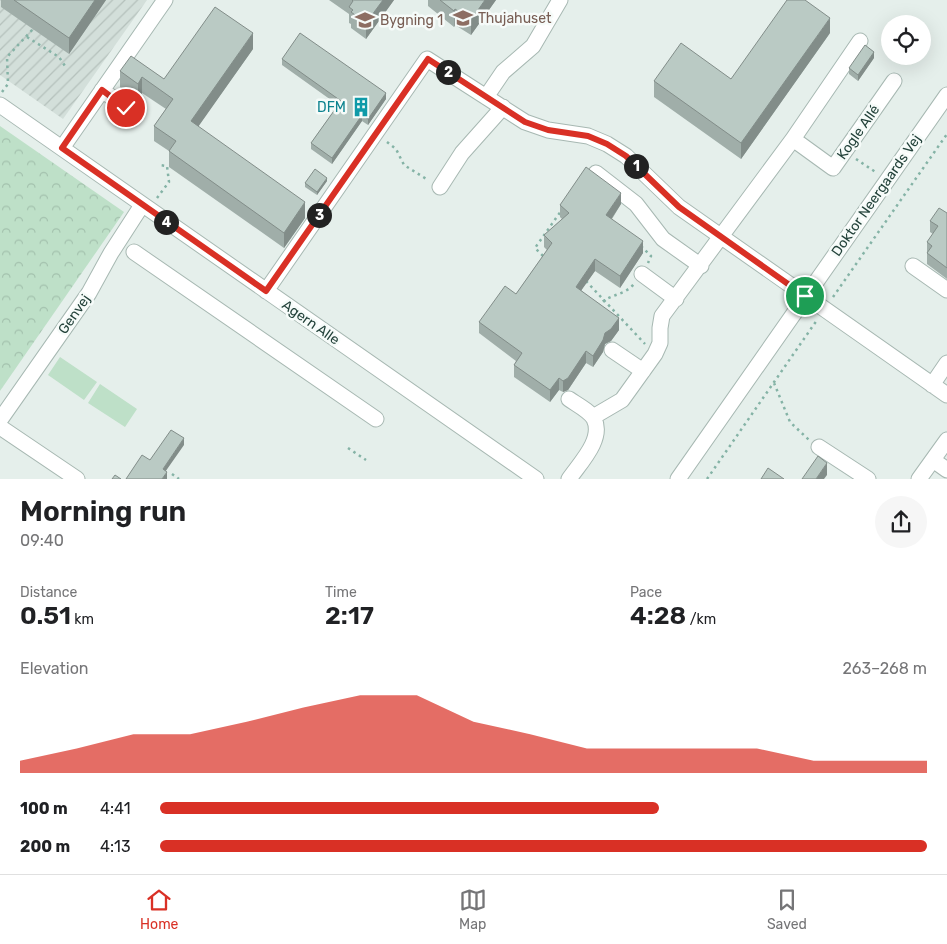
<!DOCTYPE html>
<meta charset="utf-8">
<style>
body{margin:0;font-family:Rubik,sans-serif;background:#f6f6f6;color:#202124;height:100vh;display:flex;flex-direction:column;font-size:19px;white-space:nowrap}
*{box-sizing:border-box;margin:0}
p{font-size:16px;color:#757577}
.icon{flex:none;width:28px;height:28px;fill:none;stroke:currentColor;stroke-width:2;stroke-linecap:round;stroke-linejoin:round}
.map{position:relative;height:479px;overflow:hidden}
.sheet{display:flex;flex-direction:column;background:#fff;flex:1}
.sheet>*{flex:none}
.controls{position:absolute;left:881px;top:15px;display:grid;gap:10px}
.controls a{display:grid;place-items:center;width:50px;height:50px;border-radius:50%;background:#fff;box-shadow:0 5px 20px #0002;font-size:25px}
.pin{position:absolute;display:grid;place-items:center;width:42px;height:42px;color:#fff;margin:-21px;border:2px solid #fff;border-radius:50%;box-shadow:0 1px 5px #0007}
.km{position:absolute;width:25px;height:25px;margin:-12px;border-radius:50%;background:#222;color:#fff;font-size:14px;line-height:25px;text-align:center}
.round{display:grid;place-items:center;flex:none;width:52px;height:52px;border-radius:26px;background:#f6f6f6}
.headline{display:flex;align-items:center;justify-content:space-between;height:85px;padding:0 20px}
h1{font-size:28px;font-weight:600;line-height:38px}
.metrics{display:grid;grid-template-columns:repeat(3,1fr);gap:8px;height:85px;padding:5px 20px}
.metrics div{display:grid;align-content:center}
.metrics b{font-size:25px;font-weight:600}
.metrics small{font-size:14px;font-weight:400}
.metrics p{font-size:14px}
.chart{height:140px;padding:10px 20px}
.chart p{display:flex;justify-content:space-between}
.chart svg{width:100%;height:90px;margin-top:5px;fill:#d93025;opacity:.7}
ul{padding:0 20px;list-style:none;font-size:16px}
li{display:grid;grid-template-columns:80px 60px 1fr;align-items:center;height:38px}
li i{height:12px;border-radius:6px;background:#d93025}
.dock{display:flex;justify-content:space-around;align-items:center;height:70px;border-top:1px solid #e0e0e0;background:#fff;font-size:14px;color:#757577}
.dock a{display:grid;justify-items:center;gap:2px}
.dock .on{color:#d93025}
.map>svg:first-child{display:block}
.industrial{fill:url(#industrial-furrows)}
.forest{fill:url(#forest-crowns)}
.green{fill:#bee0c8}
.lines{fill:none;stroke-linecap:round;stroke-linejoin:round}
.minor-casing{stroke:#a7b8b2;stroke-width:17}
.path{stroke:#85b3a6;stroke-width:2.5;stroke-dasharray:2.5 4;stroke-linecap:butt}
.minor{stroke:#fff;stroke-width:15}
.wall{fill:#a0aea9}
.shaded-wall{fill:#828d89}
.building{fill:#bacac4;stroke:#828d89}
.route-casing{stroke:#fff;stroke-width:10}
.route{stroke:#d93025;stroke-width:6}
.labels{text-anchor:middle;stroke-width:5;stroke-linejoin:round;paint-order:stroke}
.education-label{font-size:14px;fill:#785e54;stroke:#f6fbf9;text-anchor:start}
.culture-label{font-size:14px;fill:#0d838f;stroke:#f6fbf9;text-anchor:end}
.street-label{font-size:14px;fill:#23423a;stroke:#f6fbf9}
</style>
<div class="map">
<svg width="947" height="479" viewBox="0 0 947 479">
<defs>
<pattern id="industrial-furrows" width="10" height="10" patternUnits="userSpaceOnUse" patternTransform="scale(1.25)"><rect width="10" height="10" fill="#d3dfda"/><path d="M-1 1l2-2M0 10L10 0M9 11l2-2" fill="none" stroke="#b5c1bc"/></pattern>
<pattern id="forest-crowns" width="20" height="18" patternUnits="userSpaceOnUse" patternTransform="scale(1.25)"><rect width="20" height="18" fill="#bee0c8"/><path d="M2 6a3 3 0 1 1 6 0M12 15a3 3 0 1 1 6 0" fill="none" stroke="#a3c1ad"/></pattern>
</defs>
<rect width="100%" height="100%" fill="#e5efeb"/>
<path class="industrial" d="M0,0H147L63,119L0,75Z"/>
<path class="forest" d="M0,126L124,212L0,391Z"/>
<path class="green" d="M60,357L97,382L84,400L48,375Z
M100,384L137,409L125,427L88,403Z"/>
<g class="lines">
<defs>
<path id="minor" d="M102,90L126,108
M486,97L503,72L533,46L560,0
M0,105L536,479
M793,139L833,168L894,81
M62,148L165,0
M596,173L636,204L663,239L701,266
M440,187L462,153L503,107
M134,252L376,419
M913,266L947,290
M642,274L676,299
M266,291L427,59L525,122L548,130L588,136L607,144L626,156L679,207L947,395
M612,350L643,371
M932,385L947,363
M569,399C576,404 590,411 594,419C604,439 580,463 569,479
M593,417L622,400L655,354L660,343V328L662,316L793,139L860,41
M0,420L89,293L111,253L142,205
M0,427L77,479
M819,447L868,479
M933,460L947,470
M678,479L947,95
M919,479L947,440"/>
</defs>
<use href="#minor" class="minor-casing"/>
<path class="path" d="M27,37L59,57L65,66
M2,92L8,84L7,57L33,29
M387,142L396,149L404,165L428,180
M856,159L877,173
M157,198L169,182L167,166L159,165
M641,246L651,256L648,263
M543,256L535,248L561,211
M586,281L645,344
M833,297L947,134
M598,306C608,294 624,296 634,284
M774,383L790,422L809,440
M348,448L366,460
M172,474L179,479
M707,479L817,320"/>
<use href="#minor" class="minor"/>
</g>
<path class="wall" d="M1,0H106L69,54L1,7Z
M329,0H394L366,39L351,28V24L349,23V14Z
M428,0H496L471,35L455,25L454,27L428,6Z
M830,33L741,159L654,97V81L731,79Z
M253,49L198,126L305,218L284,248L169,167V151L154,141V126L166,109L142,93L138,99L120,87V71L164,79Z
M874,58L858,81L849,74V68Z
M282,59L386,99L368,125L362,121L332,164L311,149V143L338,105L282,65Z
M327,181L317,195L305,187V183Z
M621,204L612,219L643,253L620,288L595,271L581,290L619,330L611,341L605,344L603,352L593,367L586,363L568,390L563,392L559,390L550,402L514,377V365L516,361L479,333V322L516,294L547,250L544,247V235L562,219L560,217V205Z
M947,213V279L927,264V242L933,234L930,232V221Z"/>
<path class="shaded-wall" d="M95,0H106L69,54V38Z
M383,0H394L366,39V23Z
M485,0H496L471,35V20Z
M455,9V25L454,27V11Z
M830,18V33L741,159V143Z
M253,33V49L191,137V121Z
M874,52V58L858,81V75Z
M142,77V93L138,99V84Z
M386,93V99L368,125V119Z
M362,115V121L332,164V158Z
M327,178V181L317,195V192Z
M621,193V204L606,227V215Z
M305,202V218L284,248V233Z
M643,241V253L620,288V276Z
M595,259V271L576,298V287Z
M619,318V330L611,341L605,344L603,352L593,367V356L605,333Z
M586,351V363L568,390L563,392V381Z
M559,378V390L550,402V390Z
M184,438V445L163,475V469Z
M827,463V475L824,479H816Z
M167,472V479H162Z"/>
<path class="building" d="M14,0H95L69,38Z
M352,0H383L366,23L351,12L353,10L349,7L353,1Z
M440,0H485L471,20L455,9L454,11Z
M787,0H805L830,18L741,143L654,81L681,43L731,79Z
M215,7L253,33L191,121L305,202L284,233L169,151L176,141L154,126L173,99L142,77L138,84L120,71L131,56L164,79Z
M300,33L386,93L368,119L362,115L332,158L311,143L341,101L282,59Z
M865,45L874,52L858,75L849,68Z
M586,167L621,193L606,215L643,241L620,276L595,259L576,287L619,318L611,329L605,333L603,340L593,356L586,351L568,378L563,381L559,378L550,390L514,365L522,353L479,322L505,286L516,294L552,243L544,235L569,213L560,205Z
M315,169L327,178L317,192L305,183Z
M939,208L947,213V268L927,253L932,246L927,242L938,226L930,221Z
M171,430L184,438L163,469L167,472L162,479H126L142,455L150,460Z
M818,456L827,463L816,479H802Z
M768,468L784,479H761Z
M115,475L121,479H112Z"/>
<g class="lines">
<defs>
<path id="route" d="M126,108L102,90L62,148L266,291L428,59L525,122L548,130L588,136L607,144L626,156L679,207L805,296"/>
</defs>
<use href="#route" class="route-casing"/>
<use href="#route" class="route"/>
</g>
<defs>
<symbol id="university-bare" viewBox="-9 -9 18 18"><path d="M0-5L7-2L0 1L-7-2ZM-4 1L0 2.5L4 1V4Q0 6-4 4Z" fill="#8d6e63" stroke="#f6fbf9" stroke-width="2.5" paint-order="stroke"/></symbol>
<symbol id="building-bare" viewBox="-9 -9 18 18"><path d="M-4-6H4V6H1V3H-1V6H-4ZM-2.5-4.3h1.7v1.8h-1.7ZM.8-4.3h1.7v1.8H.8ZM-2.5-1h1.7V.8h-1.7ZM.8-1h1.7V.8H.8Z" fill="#0f9aa8" stroke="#f6fbf9" stroke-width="2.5" paint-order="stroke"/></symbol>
</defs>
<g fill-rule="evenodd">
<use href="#university-bare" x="449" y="4" width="28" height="28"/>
<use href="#university-bare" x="351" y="6" width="28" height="28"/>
<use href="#building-bare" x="347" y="93" width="28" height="28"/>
</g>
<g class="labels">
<g class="education-label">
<text x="478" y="23">Thujahuset</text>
<text x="380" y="25">Bygning 1</text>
</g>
<g class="culture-label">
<text x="346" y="112">DFM</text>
</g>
<g class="street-label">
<text transform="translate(858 132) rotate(-55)" y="5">Kogle Allé</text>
<text transform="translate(876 195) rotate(-55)" y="5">Doktor Neergaards Vej</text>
<text transform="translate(74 314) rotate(-55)" y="5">Genvej</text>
<text transform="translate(311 322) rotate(35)" y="5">Agern Alle</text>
</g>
</g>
</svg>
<div class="controls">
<a><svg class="icon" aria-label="locate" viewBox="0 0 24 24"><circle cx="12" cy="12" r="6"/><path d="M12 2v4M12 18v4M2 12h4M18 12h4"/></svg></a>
</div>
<div class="pin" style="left:805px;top:296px;background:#1e9e55"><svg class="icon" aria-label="arrive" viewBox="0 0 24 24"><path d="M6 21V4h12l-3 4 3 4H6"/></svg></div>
<div class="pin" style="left:126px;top:108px;background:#d93025"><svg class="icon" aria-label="check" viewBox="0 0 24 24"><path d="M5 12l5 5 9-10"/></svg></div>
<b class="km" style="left:636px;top:166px">1</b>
<b class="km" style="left:448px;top:72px">2</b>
<b class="km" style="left:319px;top:215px">3</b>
<b class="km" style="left:166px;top:222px">4</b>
</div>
<section class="sheet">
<div class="headline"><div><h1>Morning run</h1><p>09:40</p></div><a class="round"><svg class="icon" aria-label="share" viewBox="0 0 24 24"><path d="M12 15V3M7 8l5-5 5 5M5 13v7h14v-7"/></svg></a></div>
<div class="metrics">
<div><p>Distance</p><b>0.51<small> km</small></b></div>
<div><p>Time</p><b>2:17</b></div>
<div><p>Pace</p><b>4:28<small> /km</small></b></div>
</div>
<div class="chart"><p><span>Elevation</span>263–268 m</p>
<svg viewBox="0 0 160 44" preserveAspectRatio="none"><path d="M0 44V38L10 32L20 25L30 25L40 19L50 12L60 6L70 6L80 19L90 25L100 32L110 32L120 32L130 32L140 38L150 38L160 38V44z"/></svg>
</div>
<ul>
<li><b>100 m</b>4:41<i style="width:65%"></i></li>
<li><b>200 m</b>4:13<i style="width:100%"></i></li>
</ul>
</section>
<nav class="dock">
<a class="on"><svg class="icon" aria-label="home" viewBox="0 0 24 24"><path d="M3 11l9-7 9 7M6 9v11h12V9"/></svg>Home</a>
<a><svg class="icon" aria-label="map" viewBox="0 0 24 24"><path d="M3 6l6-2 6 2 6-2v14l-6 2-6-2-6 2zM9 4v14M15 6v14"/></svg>Map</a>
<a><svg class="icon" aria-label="saved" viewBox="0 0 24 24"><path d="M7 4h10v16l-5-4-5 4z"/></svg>Saved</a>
</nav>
